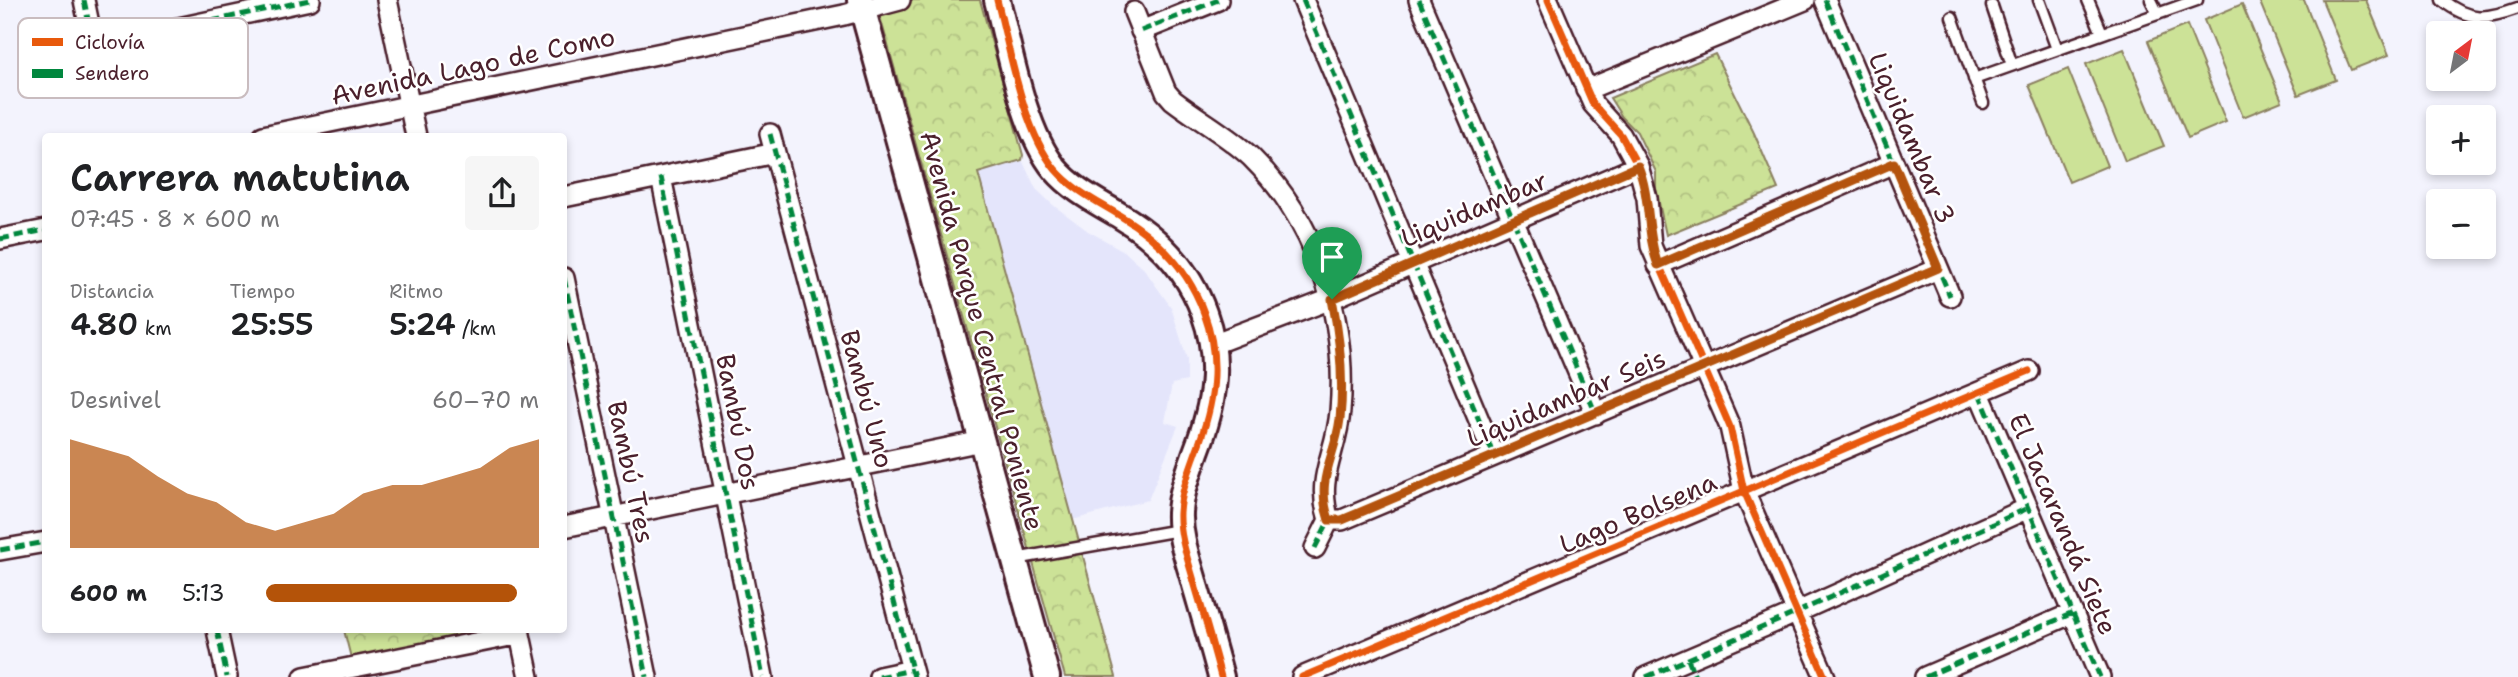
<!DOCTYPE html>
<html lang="es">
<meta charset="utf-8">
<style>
body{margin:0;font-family:"Shantell Sans",sans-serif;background:#f6f6f6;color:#202124;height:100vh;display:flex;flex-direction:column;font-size:26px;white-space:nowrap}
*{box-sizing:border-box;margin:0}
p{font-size:23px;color:#757577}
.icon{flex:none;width:38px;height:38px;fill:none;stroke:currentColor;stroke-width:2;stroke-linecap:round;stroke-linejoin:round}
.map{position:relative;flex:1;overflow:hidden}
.drawer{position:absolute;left:42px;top:133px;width:525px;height:500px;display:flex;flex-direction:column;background:#fff;border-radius:7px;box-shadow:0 4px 10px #0003}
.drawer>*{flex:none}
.needle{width:46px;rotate:32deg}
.controls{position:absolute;left:2426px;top:21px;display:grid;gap:14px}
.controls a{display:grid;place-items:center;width:70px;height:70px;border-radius:7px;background:#fff;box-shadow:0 4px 10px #0003;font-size:35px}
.pin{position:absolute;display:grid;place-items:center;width:60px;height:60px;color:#fff;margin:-72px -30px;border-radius:50% 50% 50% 0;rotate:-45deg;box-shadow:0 0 7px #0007}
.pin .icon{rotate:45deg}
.round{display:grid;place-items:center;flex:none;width:74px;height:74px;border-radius:7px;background:#f6f6f6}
.headline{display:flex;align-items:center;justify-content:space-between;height:119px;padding:0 28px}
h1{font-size:38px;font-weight:600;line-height:52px}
.figures{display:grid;grid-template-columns:repeat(3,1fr);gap:10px;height:119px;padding:7px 28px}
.figures div{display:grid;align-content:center}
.figures b{font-size:30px;font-weight:600}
.figures small{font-size:19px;font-weight:400}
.figures p{font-size:19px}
.chart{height:196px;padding:14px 28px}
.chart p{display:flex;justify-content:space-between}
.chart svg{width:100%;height:126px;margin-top:7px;fill:#b45309;opacity:.7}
ul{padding:0 28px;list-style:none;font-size:23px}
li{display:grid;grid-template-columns:112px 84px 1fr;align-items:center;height:52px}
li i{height:18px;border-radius:9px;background:#b45309}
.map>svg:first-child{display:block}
.built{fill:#e4e5fb}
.park{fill:url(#park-crowns);stroke:#8b8061;stroke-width:2}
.garden{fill:#cce297;stroke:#8b8061;stroke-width:2}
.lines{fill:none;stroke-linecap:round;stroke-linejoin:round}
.service-casing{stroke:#4a1f2b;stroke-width:15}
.minor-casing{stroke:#4a1f2b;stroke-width:24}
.tertiary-casing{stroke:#4a1f2b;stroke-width:30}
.service{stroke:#fff;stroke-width:10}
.minor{stroke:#fff;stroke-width:19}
.tertiary{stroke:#fff;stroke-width:24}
.quiet{stroke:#00873e;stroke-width:5;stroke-dasharray:10 5;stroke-linecap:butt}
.cycleway-casing{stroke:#fff;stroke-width:11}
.cycleway{stroke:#e8590c;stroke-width:7}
.route-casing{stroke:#fff;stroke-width:14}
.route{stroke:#b45309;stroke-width:9}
.labels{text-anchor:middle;stroke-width:5;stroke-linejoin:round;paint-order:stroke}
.street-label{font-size:26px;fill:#4a1f2b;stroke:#fff}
.key{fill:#fff;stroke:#c9bcbf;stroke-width:2}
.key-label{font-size:19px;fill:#4a1f2b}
</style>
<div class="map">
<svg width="2518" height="677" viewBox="0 0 2518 677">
<defs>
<pattern id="park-crowns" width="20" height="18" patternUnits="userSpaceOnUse" patternTransform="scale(1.75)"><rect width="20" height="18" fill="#cce297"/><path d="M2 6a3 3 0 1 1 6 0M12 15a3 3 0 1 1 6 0" fill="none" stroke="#b1c182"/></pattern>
</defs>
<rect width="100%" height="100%" fill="#f3f3fd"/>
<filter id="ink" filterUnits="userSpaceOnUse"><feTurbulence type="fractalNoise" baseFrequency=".0143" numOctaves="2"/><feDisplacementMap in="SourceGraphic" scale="14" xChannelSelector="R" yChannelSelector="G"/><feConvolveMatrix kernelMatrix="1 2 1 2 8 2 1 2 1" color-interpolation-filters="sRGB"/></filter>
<g filter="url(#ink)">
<path class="built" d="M1022,160L1036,189L1053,205L1088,231L1124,251L1144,269L1171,307L1187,359V381L1172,384L1165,422L1178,426L1148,500L1072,520L978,172Z"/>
<path class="park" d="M907,0H980L1023,155L1022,160L978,173L1116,677H1065L879,13Z
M1715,54L1754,133L1778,189L1666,235L1656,189V172L1637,132L1622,117L1610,98Z
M344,630H492L351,658Z"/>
<path class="garden" d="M2259,0H2304L2336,80L2298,95Z
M2322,0H2366L2389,55L2351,70Z
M2242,4L2282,101L2243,117L2204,20Z
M2187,25L2226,122L2188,138L2148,41Z
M2124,49L2164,146L2125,161L2086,64Z
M2068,69L2107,166L2069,182L2029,85Z"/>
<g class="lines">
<defs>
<path id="service" d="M2039,0L2057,49
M2088,0L2102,33
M2151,0L2158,14
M2442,0C2469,22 2487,19 2518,8
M1992,6L2012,65
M1952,17L1983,103
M1974,79L2197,0
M1015,559L1179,530"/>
<path id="minor" d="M84,0L99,72
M387,0L416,136
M1303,0L1494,456
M1419,0L1596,414
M1548,0L1593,104L1621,135L1638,166L1647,198L1651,246L1724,413L1730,427L1744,491L1825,677
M1825,0L1950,296
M1134,12L1166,92L1173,100C1199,120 1227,135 1251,157C1317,222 1348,320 1340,411C1337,453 1315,477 1329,520
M1141,31L1218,0
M94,46L310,0
M1586,90L1805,0
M770,134L914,677
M263,136L844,15L900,0
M661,177L763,677
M564,197L775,153
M0,239L46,230
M1658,265L1894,163
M564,278L647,677
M1213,344L1331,299L1638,166
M1979,393L2100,677
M1329,520H1342L1938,269
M564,527L982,441
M1315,548L1329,520
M0,550L46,542
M217,630L227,677
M519,630L529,677
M304,677L520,634
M879,677L912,670
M1302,677L2029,371
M1646,677L1782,619L2028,508
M1925,677L2073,613"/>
<path id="tertiary" d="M860,0L1047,677
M997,0C1010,50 1023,130 1055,169C1073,190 1096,201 1119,215C1158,238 1189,271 1204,313C1222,362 1214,405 1196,452C1189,472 1181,492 1180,513C1179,538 1189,562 1195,585C1204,616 1213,646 1221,677"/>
</defs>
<use href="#service" class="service-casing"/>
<use href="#minor" class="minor-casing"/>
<use href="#tertiary" class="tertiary-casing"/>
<use href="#service" class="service"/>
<use href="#minor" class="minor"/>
<use href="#tertiary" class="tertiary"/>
<path class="quiet" d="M84,0L99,72
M1303,0L1494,456
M1419,0L1596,414
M1825,0L1950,296
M1141,31L1218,0
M94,46L310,0
M770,134L914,677
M661,177L763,677
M0,239L46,230
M564,278L647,677
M1979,393L2100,677
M1315,548L1329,520H1342L1938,269
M0,550L46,542
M217,630L227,677
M1688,659L1695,677
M879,677L912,670
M1646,677L1782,619L2028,508
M1925,677L2073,613"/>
<defs>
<path id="cycleway" d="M997,0C1010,50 1023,130 1055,169C1073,190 1096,201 1119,215C1158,238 1189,271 1204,313C1222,362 1214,405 1196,452C1189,472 1181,492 1180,513C1179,538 1189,562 1195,585C1204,616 1213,646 1221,677
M1548,0L1593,104L1621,135L1638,166L1647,198L1651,246L1724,413L1730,427L1744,491L1825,677
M1302,677L2029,371"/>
</defs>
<use href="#cycleway" class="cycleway-casing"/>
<use href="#cycleway" class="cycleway"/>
</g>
</g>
<g class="lines" filter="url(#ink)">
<defs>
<path id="route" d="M1894,163L1938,268L1342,520H1329C1315,478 1335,459 1340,419C1344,379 1340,338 1332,299L1638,166C1651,198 1646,233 1658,265Z"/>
</defs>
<use href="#route" class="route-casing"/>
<use href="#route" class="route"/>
</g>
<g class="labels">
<g class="street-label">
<text transform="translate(473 66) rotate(-12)" y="9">Avenida Lago de Como</text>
<text transform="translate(1912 138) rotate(67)" y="9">Liquidambar 3</text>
<text transform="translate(1474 209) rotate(-23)" y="9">Liquidambar</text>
<text transform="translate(982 331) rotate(75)" y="9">Avenida Parque Central Poniente</text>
<text transform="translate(1566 398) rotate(-23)" y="9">Liquidambar Seis</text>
<text transform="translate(867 399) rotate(75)" y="9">Bambú Uno</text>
<text transform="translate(738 422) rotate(79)" y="9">Bambú Dos</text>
<text transform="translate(631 472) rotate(78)" y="9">Bambú Tres</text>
<text transform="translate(1638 513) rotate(-23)" y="9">Lago Bolsena</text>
<text transform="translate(2063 524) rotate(67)" y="9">El Jacarandá Siete</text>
</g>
</g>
<rect x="18" y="18" width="230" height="80" rx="10" class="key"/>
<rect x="32" y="38" width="31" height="8" fill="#e8590c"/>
<rect x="32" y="69" width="31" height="9" fill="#00873e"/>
<g class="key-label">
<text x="75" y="49">Ciclovía</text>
<text x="75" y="80">Sendero</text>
</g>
</svg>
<div class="controls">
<a><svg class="needle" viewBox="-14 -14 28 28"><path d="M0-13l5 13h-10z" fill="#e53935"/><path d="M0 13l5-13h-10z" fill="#757577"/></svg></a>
<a>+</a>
<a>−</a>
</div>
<div class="pin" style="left:1332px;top:299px;background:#1e9e55"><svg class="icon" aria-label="arrive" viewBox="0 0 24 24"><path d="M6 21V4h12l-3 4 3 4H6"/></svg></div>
<section class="drawer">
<div class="headline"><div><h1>Carrera matutina</h1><p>07:45 · 8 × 600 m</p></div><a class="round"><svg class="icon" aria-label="share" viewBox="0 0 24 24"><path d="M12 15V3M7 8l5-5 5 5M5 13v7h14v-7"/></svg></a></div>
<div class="figures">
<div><p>Distancia</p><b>4.80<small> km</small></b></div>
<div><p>Tiempo</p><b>25:55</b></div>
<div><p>Ritmo</p><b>5:24<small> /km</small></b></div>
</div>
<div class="chart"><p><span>Desnivel</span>60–70 m</p>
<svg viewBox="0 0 160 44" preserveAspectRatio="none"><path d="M0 44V6L10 9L20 12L30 19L40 25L50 28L60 35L70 38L80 35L90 32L100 25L110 22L120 22L130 19L140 16L150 9L160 6V44z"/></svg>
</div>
<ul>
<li><b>600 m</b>5:13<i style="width:92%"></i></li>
</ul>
</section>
</div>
